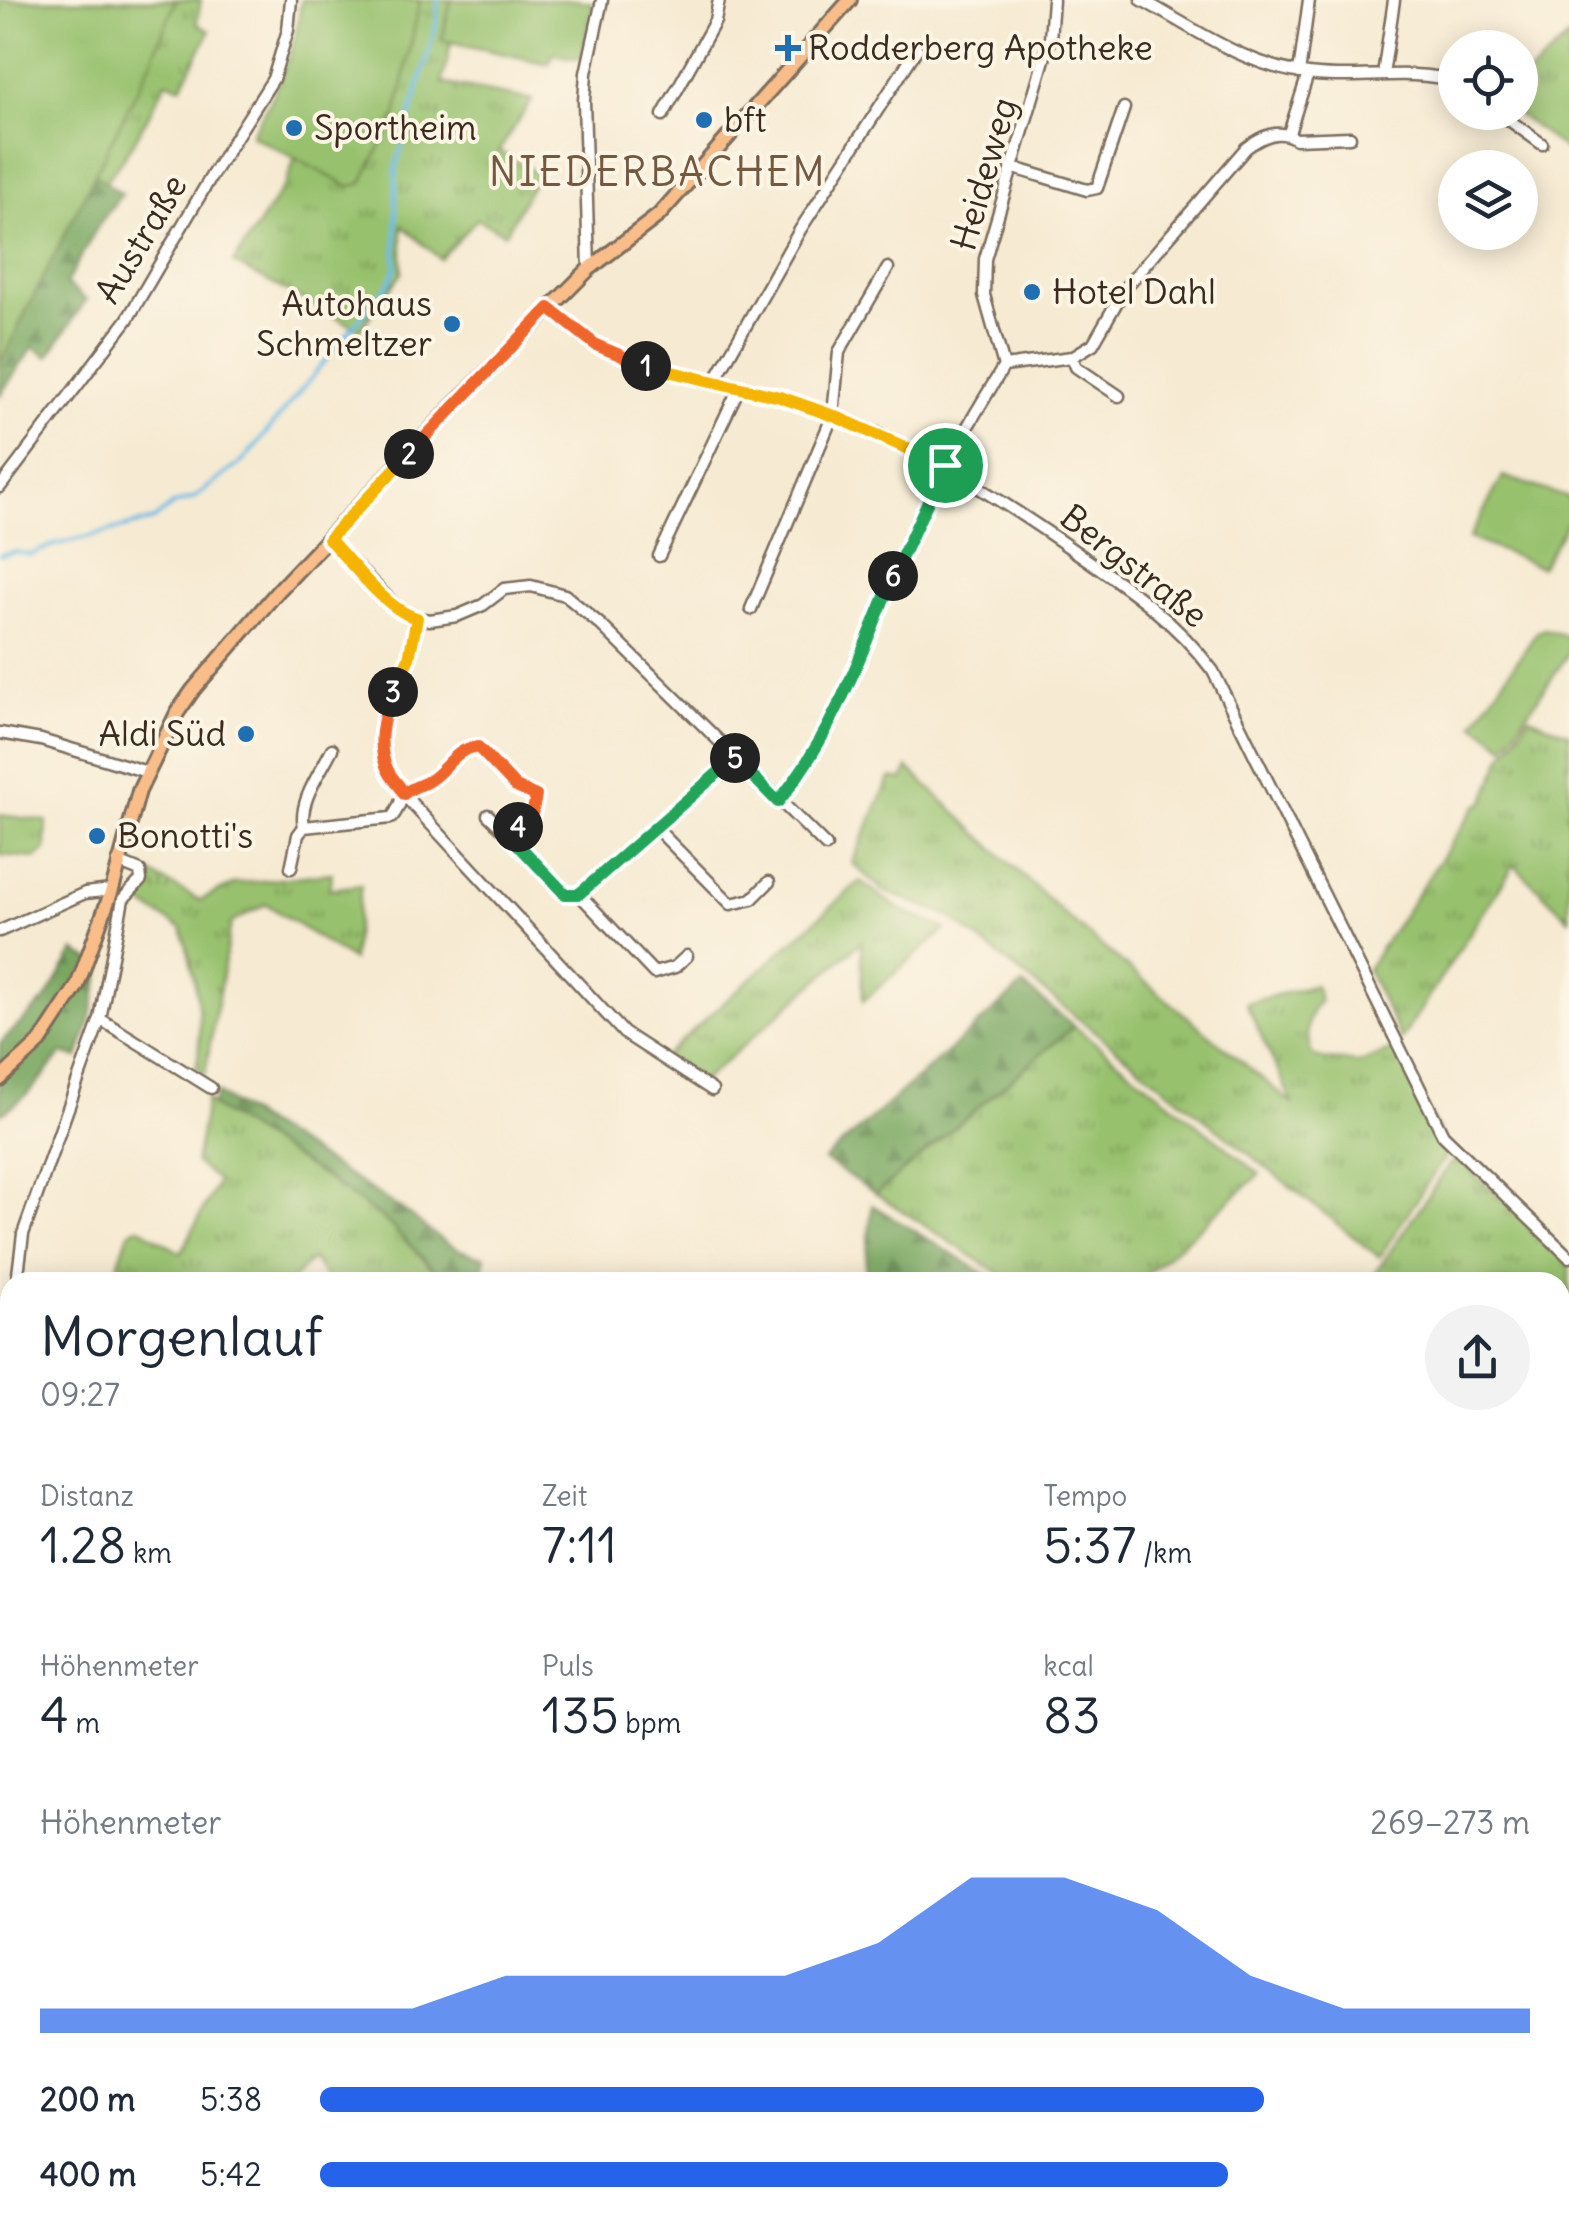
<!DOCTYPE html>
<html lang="de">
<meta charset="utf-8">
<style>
body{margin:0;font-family:Delius,sans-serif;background:#f2f2f3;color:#1f2937;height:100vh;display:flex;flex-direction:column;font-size:38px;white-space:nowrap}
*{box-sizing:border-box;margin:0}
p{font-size:32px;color:#747a83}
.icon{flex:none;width:55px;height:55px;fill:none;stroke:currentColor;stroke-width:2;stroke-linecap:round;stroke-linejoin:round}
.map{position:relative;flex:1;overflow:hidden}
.panel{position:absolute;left:0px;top:1272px;width:1570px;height:962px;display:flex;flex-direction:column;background:#fff;border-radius:30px 30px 0 0;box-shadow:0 5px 25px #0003}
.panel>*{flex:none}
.controls{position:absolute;left:1438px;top:30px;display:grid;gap:20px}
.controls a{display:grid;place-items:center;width:100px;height:100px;border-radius:50%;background:#fff;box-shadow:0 5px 25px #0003;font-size:50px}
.pin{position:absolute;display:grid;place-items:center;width:85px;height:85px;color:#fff;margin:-42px;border:5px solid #fff;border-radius:50%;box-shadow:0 2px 10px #0007}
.km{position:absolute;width:50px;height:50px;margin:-25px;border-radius:50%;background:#222;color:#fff;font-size:28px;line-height:50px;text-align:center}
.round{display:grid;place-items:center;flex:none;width:105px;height:105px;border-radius:52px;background:#f2f2f3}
.summary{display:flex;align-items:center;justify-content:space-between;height:170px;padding:0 40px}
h1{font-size:55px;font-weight:600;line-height:75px}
.stats{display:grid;grid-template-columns:repeat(3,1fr);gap:15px;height:170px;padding:10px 40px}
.stats div{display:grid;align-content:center}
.stats b{font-size:50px;font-weight:600}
.stats small{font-size:28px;font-weight:400}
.stats p{font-size:28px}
.chart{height:280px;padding:20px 40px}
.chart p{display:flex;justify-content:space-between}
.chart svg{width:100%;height:180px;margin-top:10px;fill:#2563eb;opacity:.7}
ul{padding:0 40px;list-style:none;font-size:32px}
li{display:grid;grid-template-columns:160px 120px 1fr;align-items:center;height:75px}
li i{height:25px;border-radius:12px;background:#2563eb}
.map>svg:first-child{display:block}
.grass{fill:url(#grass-tufts);stroke:#697646;stroke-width:2.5}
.forest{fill:url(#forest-firs);stroke:#5a683f;stroke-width:2.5}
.park{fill:#97c16d;stroke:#697646;stroke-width:2.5}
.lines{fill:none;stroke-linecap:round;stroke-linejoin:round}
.stream{stroke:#6bbce6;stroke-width:4}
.minor-casing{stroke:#7c6d5d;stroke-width:15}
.major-casing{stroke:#7c6d5d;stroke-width:18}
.minor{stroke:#fff;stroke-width:10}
.major{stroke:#f8bd89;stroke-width:12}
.split-1-casing{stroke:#fff;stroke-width:20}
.split-2-casing{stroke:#fff;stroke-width:20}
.split-3-casing{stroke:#fff;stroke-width:20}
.split-4-casing{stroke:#fff;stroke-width:20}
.split-5-casing{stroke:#fff;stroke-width:20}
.split-6-casing{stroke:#fff;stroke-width:20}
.split-7-casing{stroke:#fff;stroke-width:20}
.split-1{stroke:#f5b400;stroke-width:12}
.split-2{stroke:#f0652b;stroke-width:12}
.split-3{stroke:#f5b400;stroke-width:12}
.split-4{stroke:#f0652b;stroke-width:12}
.split-5{stroke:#22a559;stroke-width:12}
.split-6{stroke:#22a559;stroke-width:12}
.split-7{stroke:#22a559;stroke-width:12}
.poi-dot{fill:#1f6fb2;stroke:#fcf5e5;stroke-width:4}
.labels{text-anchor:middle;stroke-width:8;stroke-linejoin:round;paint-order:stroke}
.poi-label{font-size:35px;fill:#3b2a1e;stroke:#fcf5e5;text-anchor:start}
.street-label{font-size:35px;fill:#3b2a1e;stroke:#fcf5e5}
.quarter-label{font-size:40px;letter-spacing:2.5px;fill:#74583f;stroke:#fcf5e5}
</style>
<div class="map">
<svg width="1569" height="2233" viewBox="0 0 1569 2233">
<defs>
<pattern id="grass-tufts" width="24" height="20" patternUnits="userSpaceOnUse" patternTransform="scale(2.5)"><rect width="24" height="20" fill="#97c16d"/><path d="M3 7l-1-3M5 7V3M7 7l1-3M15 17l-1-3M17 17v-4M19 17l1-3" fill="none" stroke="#7c9d59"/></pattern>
<pattern id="forest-firs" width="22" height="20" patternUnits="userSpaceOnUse" patternTransform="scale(2.5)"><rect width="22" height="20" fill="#79a760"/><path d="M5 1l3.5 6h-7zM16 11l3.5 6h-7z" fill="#64884f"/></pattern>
</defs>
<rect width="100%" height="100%" fill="#fcf5e5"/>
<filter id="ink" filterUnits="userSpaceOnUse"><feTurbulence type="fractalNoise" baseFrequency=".01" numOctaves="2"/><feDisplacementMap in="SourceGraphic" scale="20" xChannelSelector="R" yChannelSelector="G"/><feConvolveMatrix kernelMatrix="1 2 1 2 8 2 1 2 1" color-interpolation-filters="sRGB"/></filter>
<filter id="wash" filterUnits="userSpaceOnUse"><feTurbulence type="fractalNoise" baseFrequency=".0048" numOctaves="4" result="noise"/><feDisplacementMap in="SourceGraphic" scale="40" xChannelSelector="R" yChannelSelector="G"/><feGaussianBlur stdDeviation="2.25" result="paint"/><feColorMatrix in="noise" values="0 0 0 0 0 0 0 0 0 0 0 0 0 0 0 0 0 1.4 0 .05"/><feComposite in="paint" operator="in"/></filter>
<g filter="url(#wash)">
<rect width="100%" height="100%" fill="#f6ead2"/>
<path class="grass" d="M0,0H201L197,24L210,31L181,87L167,81L134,142L105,183L11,117Z
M420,0H451L442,40L451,43L442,83L532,100L499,151L538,174L505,234L477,219L440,259L402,225V273L360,330L233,263L286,183L295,158L348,186L396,116Z
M1569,37V153L1516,113L1520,112V82Z
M1529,717L1569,733V919L1514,865L1401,1040L1367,969L1476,806L1484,802L1502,758Z
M908,768L1068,918L1293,1104L1246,1003L1315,985L1320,1001C1304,1018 1306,1034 1312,1055C1331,1065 1344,1057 1358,1064L1395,1049L1449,1151L1379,1257L949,916L883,891L852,863L890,778L903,780Z
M0,815L47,821L46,849L36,858L0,855Z
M149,873L200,900L234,884L332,873L329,889L361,885L352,960L266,904L231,923L205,1074L196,1068C205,1024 195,973 182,929L138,902Z
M860,881L899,909L946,929L863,1001L861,942L703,1081L663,1057Z
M1074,1026L1260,1174L1138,1282H1012L876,1194Z
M207,1098L212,1106L326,1178L387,1222L446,1282H329L312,1259L290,1282H112L129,1233L139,1227L181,1253L218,1181L195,1163Z
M1458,1159L1569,1262V1425L1560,1421V1282H1369L1451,1162Z
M0,1459L10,1460V1658L0,1679Z
M1560,1652L1569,1656V1779L1560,1776Z
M1569,2033V2233H1528L1530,2225H1560V2077Z
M1272,2225H1516L1514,2233H1270Z"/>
<path class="forest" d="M11,116L122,194L99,224L66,284L86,300L48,357L33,347L0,395V132Z
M74,951L102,966L90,1022L78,1058L62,1053C45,1075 25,1101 0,1114V1043L47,998Z
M1023,985L1074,1026L876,1194L824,1160Z
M217,1093C275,1132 335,1166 393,1204C428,1226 443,1250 485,1257L482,1282H446L387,1222L326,1178L212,1106Z
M872,1205L998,1282H864Z
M0,1925L10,1933V2225H191L200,2233H0Z
M462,2225H977L983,2233H465Z"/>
<path class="park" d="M0,0H176L151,62L0,363Z
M301,0H420L396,116L361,184L348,186L251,135C276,91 297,52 301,0Z
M451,0H575L593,3L581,59L552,54L549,64L442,40Z
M1503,476L1569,498V520L1541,567L1469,538Z
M1544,629L1569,637V653L1505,746L1474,723L1537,632Z"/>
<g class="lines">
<path class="stream" d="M0,555L16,552L30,555L51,546L154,520L173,505L194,498L243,461L390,282L396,267V167L437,22L438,0"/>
</g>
</g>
<g filter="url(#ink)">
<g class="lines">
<defs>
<path id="minor" d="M1142,0C1193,28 1243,64 1302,73C1353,82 1405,67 1455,81
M1299,73L1309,0
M1383,75L1394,0
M1498,112L1542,144
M663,115L715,21L719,0
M1289,133L1308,74
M1011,167L1087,190L1097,188L1124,108
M589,269L584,101L586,73L602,0
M549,308C564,321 580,336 597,346C653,377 720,380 780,397C889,428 985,488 1076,552C1127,587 1176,621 1213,671L1443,1135L1569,1257
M1072,357L1076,367L1119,396
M1004,366L1072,357L1093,344L1125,288L1246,148C1262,136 1279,128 1296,139L1350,137
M714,382L800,230L917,49
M0,487L127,320L212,175L273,79L288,30L291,0
M329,539L406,616L430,620L457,616L483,605L504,589L531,586L565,595L601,625L826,846
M659,556L739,388
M751,609L833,415L839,352L888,268
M417,618C414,631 412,644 409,656C401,693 373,720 384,761C388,775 399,782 403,794L624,1033L712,1090
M0,733L41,740L147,772
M332,749C321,772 298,801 304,827L391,818C400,810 399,798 408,790C414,784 423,785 430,780C446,768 457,748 478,747L516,787L536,796L532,815L509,835L565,894H579
M779,802C842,723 870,625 911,534C937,475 971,421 1004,366L984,295L985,259L1050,39L1053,0
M488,815L509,835
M656,828L731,904L752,899L769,882
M291,868L298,835L304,827
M0,931L85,893L112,890
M687,956L675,967L654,973L579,894L734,757
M100,1019L211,1088
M17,1282L23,1234L100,1019L123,899L141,880L140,871L118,862
M0,1687L10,1666"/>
<path id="major" d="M0,1079L40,1042L77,986L112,890L139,791L177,713L193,690L278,591L464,395L589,269L659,215L850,0"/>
</defs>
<use href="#minor" class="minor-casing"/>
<use href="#major" class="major-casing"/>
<use href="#minor" class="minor"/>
<use href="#major" class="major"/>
</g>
</g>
<g class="lines" filter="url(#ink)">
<defs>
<path id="split-1" d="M646,366L780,397L834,416L945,465"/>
<path id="split-2" d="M409,454L549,308L596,345L646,366"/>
<path id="split-3" d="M393,692L409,658L417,618C387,611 351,562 329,539L409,454"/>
<path id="split-4" d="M393,692C382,717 375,749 390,774C395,782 400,785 404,794C411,788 416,787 425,783C445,774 454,747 478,747L516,787L536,796L532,815L518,827"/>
<path id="split-5" d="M518,827L509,835L565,894H579L735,758"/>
<path id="split-6" d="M735,758L778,802C833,735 861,655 893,576"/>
<path id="split-7" d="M893,576L945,465"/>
</defs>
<use href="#split-1" class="split-1-casing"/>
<use href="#split-2" class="split-2-casing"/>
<use href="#split-3" class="split-3-casing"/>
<use href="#split-4" class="split-4-casing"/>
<use href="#split-5" class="split-5-casing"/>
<use href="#split-6" class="split-6-casing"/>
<use href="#split-7" class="split-7-casing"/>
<use href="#split-1" class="split-1"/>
<use href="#split-2" class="split-2"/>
<use href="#split-3" class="split-3"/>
<use href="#split-4" class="split-4"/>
<use href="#split-5" class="split-5"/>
<use href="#split-6" class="split-6"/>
<use href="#split-7" class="split-7"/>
</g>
<g class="poi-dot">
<path d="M783 33h10v10h10v10h-10v10h-10v-10h-10v-10h10z"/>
<circle cx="704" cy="120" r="10"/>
<circle cx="294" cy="128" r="10"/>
<circle cx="1032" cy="292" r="10"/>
<circle cx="452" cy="324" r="10"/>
<circle cx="246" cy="734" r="10"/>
<circle cx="97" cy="836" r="10"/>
</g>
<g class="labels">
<g class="poi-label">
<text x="808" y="60">Rodderberg Apotheke</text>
<text x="724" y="132">bft</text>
<text x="314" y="140">Sportheim</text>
<text x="1052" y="304">Hotel Dahl</text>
<text x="432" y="316" text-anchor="end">Autohaus<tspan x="432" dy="40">Schmeltzer</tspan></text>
<text x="226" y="746" text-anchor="end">Aldi Süd</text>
<text x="117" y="848">Bonotti's</text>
</g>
<g class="street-label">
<text transform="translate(984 174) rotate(-74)" y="12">Heideweg</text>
<text transform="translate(141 239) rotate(-59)" y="12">Austraße</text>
<text transform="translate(1134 566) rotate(38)" y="12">Bergstraße</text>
</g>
<g class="quarter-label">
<text x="658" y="186">NIEDERBACHEM</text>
</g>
</g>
</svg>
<div class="controls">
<a><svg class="icon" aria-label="locate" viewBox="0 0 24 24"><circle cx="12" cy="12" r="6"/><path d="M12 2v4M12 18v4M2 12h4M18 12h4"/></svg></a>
<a><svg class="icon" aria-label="layers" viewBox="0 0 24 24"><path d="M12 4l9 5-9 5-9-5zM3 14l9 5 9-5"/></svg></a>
</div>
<div class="pin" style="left:945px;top:465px;background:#1e9e55"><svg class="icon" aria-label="arrive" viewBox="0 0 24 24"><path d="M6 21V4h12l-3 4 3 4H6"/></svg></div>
<b class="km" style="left:646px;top:366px">1</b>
<b class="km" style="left:409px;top:454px">2</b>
<b class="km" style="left:393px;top:692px">3</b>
<b class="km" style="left:518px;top:827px">4</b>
<b class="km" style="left:735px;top:758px">5</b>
<b class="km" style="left:893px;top:576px">6</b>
<section class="panel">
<div class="summary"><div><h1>Morgenlauf</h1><p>09:27</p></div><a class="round"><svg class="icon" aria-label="share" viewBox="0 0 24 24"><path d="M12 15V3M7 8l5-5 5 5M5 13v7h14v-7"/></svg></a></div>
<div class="stats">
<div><p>Distanz</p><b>1.28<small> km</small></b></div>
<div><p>Zeit</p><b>7:11</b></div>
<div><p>Tempo</p><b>5:37<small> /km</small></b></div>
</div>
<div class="stats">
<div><p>Höhenmeter</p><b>4<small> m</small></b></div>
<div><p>Puls</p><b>135<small> bpm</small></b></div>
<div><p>kcal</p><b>83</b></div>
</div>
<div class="chart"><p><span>Höhenmeter</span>269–273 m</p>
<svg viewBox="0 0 160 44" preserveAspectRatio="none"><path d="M0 44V38L10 38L20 38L30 38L40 38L50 30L60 30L70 30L80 30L90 22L100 6L110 6L120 14L130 30L140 38L150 38L160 38V44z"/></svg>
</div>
<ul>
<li><b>200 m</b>5:38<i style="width:78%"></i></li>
<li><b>400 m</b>5:42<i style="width:75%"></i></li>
</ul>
</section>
</div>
